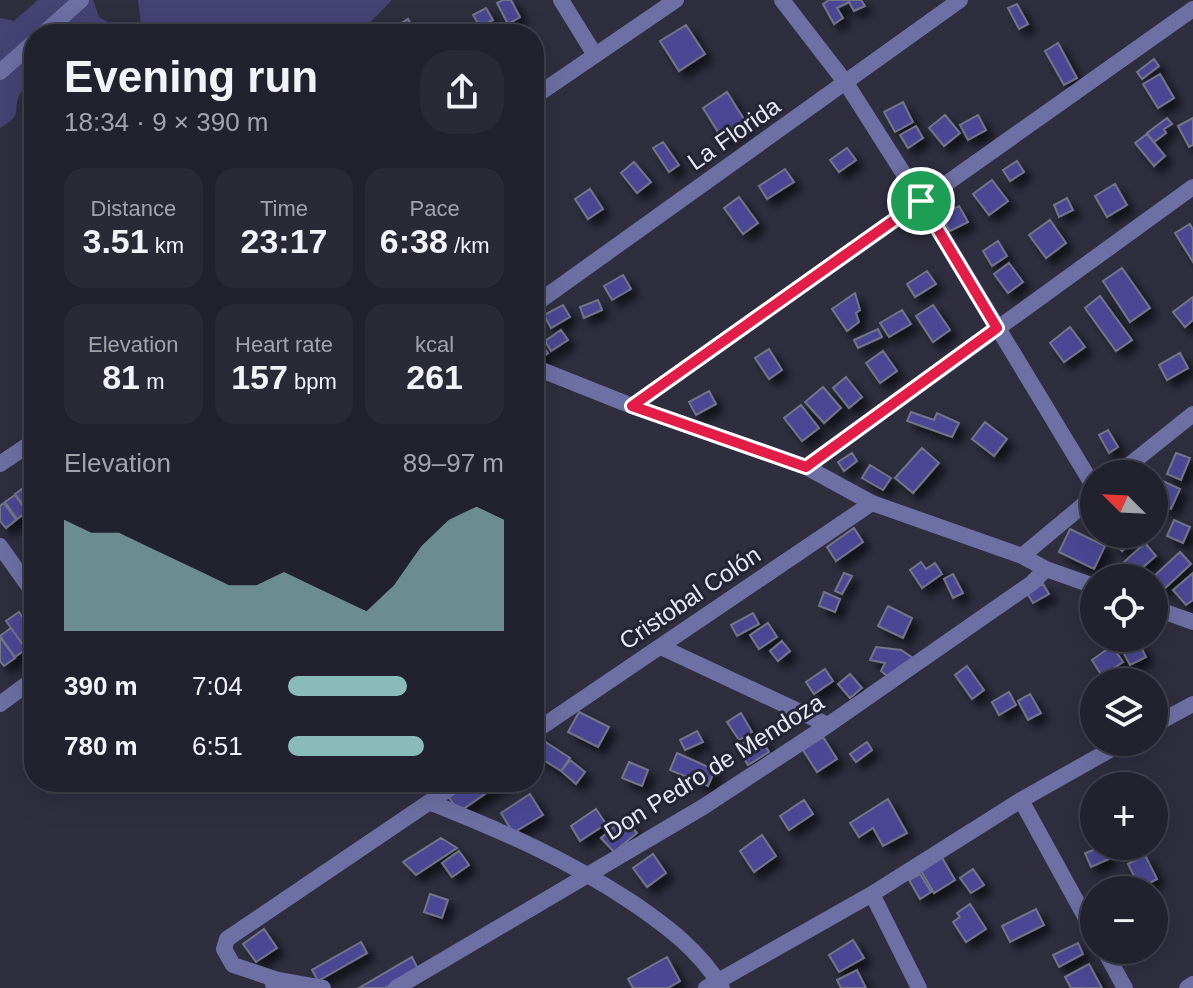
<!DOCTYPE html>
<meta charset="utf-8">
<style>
body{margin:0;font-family:Arial,sans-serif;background:#2a2a37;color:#f1f3f6;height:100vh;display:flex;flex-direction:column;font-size:30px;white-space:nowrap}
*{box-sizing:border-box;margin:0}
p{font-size:26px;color:#a2a4aa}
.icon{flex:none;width:44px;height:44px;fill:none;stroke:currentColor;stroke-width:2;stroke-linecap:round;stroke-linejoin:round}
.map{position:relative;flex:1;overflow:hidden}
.drawer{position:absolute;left:24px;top:24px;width:520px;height:768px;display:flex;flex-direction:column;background:#22222f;border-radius:32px;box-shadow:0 8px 32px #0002,0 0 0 2px #3f3f4b}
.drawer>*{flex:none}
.needle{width:52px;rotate:294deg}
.tools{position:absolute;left:1080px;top:460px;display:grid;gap:16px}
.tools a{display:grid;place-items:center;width:88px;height:88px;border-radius:50%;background:#22222f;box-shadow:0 8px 32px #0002,0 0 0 2px #3f3f4b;font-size:40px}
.pin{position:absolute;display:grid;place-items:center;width:68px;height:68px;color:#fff;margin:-34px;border:4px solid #fff;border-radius:50%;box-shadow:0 2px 8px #0007}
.round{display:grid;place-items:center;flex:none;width:84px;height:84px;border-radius:32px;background:#2a2a37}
.summary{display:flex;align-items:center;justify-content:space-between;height:136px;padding:0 40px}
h1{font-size:44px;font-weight:700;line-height:60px}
.stats{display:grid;grid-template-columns:repeat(3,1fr);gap:12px;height:136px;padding:8px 40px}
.stats div{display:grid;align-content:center;border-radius:20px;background:#2a2a37;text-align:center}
.stats b{font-size:34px;font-weight:700}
.stats small{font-size:22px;font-weight:400}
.stats p{font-size:22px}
.chart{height:224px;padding:16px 40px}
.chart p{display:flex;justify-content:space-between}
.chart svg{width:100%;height:144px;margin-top:8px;fill:#8bbbb9;opacity:.7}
ul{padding:0 40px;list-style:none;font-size:26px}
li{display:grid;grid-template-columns:128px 96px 1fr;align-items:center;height:60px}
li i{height:20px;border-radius:10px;background:#8bbbb9}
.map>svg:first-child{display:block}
.green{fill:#444374}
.building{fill:#4c4794;stroke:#737488;stroke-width:2;filter:url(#shadow)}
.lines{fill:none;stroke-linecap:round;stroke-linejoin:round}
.minor{stroke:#6e6fa4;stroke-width:16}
.route-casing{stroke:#fff;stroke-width:16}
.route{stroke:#e11d48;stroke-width:10}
.labels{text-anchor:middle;stroke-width:6;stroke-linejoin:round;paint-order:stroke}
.street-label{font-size:24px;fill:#e7e8f3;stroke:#242434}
</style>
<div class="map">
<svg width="1193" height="988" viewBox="0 0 1193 988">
<defs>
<filter id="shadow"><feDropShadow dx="7" dy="7" stdDeviation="4" flood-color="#0009"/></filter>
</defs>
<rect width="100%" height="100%" fill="#2e2e3f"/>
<path class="green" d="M38,0H93L99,17L112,24L115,34H34V85L30,84C27,87 22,90 20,94C11,112 25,114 0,128V18L14,21Z
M138,0H392L359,34H142Z"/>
<path class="building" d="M503,0H511L520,17L508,24L497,3Z
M829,0H861L865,6L854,11L849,2L837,8L843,18L834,24L823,4Z
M1017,4L1028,24L1019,29L1008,8Z
M486,8L493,20L480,27L473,15Z
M408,19L417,34H390L388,32Z
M686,25L705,54L679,71L660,41Z
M1058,43L1077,78L1064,85L1045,51Z
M1154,59L1159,66L1142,79L1137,72Z
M1160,74L1174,98L1158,108L1143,84Z
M727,92L747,124L723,140L703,108Z
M903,102L913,122L895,132L884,112Z
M945,115L960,133L944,146L929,128Z
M978,115L986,130L968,140L960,125Z
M1167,118L1172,124L1164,129L1166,133L1154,142L1147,133Z
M1193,118V145L1189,147L1178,126Z
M916,126L923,138L908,148L900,135Z
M1147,134L1165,156L1154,166L1135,143Z
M663,142L679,165L669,172L653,148Z
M847,148L856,160L839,172L830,160Z
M1017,161L1024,172L1010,181L1003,170Z
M634,162L651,182L637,193L621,173Z
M785,169L794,182L767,199L759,186Z
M992,180L1008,201L989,215L973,194Z
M1115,184L1127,205L1107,217L1095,196Z
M590,189L603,209L588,219L575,199Z
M739,197L758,223L743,234L724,208Z
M1067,198L1073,210L1059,217L1054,205Z
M959,206L968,222L950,231L941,216Z
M1050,220L1066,243L1046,258L1029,235Z
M1190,224L1193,230V262L1175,233Z
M998,241L1007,256L992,266L983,251Z
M1009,263L1023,282L1008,293L994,274Z
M1122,268L1150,308L1130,322L1103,281Z
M927,271L936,284L915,297L907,284Z
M623,275L631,289L612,300L604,286Z
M855,293L860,310L856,313L859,322L847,331L832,309Z
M1100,296L1132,340L1116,351L1085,308Z
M1193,297V320L1185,327L1173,312Z
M598,300L602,310L584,318L580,307Z
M563,305L570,317L551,328L544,315Z
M933,305L950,330L933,342L916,316Z
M902,310L911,324L889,337L880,323Z
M1070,327L1085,347L1064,362L1050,343Z
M878,329L882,337L858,348L854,340Z
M561,330L568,340L551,351L545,341Z
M535,335L548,353L534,364V336Z
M769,349L782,370L769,379L755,358Z
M883,351L897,371L880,383L866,363Z
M1180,353L1188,368L1167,380L1159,365Z
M846,377L862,397L849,408L833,388Z
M823,387L841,408L824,423L805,402Z
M709,391L716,404L696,415L689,402Z
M801,405L819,428L802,441L784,418Z
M911,412L934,420L937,413L959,423L952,437L907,421Z
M985,422L1007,439L994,456L972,439Z
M1108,430L1118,447L1109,453L1099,435Z
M922,448L939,463L913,493L895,478Z
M852,453L857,461L844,471L838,462Z
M1176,453L1190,458L1181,480L1167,474Z
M870,465L891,478L883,490L862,478Z
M1154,477L1180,489L1171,509L1154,501Z
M26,486L34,497V507L28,511L15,494Z
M15,495L27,512L17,519L5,502Z
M4,503L16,520L6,528L0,521V506Z
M1174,520L1190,527L1183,543L1167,536Z
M854,528L863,542L836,561L827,547Z
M1070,529L1105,546L1094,569L1059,552Z
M1120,534H1141L1122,551L1113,541Z
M1145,543L1156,556L1135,574L1124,562Z
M1180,552L1191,564L1162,591L1152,578Z
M921,562L926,569L935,563L942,574L922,588L910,570Z
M844,573L852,576L842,594L835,591Z
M1193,573V600L1186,605L1173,590Z
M953,574L963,593L953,598L944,579Z
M1043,584L1049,594L1033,603L1027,593Z
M824,592L840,599L835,612L819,606Z
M888,606L912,618L903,638L878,626Z
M19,612L34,634V644L26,649L6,621Z
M753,613L759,624L737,636L731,625Z
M768,623L777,637L759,649L750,635Z
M11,628L26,649L15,657L0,636Z
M0,637L15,658L4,666L0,661Z
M782,641L790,651L778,661L770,651Z
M1138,641L1146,657L1130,665L1122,650Z
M1112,646L1123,662L1102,676L1092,660Z
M876,647L901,650L913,658L887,676L881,671L885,663L870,660Z
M967,666L984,690L972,699L955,675Z
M825,669L833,681L814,694L806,682Z
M850,674L862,688L850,698L838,684Z
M1009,692L1016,705L999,715L992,702Z
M1030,694L1041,713L1028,720L1018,701Z
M579,712L609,727L598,747L568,732Z
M741,713L752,732L739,740L727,722Z
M697,731L703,742L685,750L680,740Z
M758,734L769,752L748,765L737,747Z
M538,737L570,758L561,771L534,754V742Z
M823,737L837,759L817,772L803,750Z
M867,742L872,750L856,762L850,754Z
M677,753L715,770L708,786L670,770Z
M570,760L585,772L576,784L561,771Z
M629,762L648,770L642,786L622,778Z
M469,782H502L459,812L448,796Z
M530,794L543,815L513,833L501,813Z
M888,799L907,833L883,846L873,828L859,837L850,823Z
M804,800L813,814L789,830L780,816Z
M596,809L606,824L580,841L571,826Z
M624,818L637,833L614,852L601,838Z
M762,835L776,856L754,872L740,851Z
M441,838L457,848L416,875L403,862Z
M1104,846L1109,859L1091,867L1085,853Z
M459,851L469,865L452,877L442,863Z
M653,854L666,873L647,887L633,868Z
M1145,855L1157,879L1140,888L1128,864Z
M941,856L955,880L934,893L920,869Z
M973,869L984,885L971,893L960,878Z
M920,874L931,892L920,899L909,880Z
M430,894L448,900L442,918L424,912Z
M970,904L986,929L966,942L953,922L960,917L957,913Z
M1036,909L1044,925L1010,942L1002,926Z
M264,929L277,948L256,962L243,944Z
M853,940L864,958L839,972L829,955Z
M361,942L367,953L318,981L312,970Z
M1078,943L1083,954L1059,967L1053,955Z
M412,957L418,969L385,988H359Z
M667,957L680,981L668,988H633L628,979Z
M1089,964L1102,988H1071L1065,977Z
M857,970L866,988H841L837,980Z"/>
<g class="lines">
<path class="minor" d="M561,0L595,55
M782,0L846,83L921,201L1094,487
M43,34L81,0
M0,72L34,42
M534,97L676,0
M534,305L960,0
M534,367L632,406L806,467L872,503L1022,556L1046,569L1094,586
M632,406L1193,9
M0,464L34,441
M806,467L1193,187
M1118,474L1193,414
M0,546L34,594
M1022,556L1094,496
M1154,608L1193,622
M661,647L828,725
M0,704L34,679
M1154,725L1193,704
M534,732L872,503
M1021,800L1094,933
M429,802C502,831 567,859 633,903C668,927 700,951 722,988
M872,894L919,988
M1104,950L1125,988
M278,980L233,965L224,949L227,939L459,782
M273,984L278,980L323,988
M396,988L703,807L828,725L1032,583L1046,569
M706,988L872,894L1021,800L1124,742
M1187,988L1193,984"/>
</g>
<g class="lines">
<defs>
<path id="route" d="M921,201L997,328L806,467L632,406Z"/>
</defs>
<use href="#route" class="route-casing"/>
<use href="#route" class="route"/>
</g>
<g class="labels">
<g class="street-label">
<text transform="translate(734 134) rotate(-35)" y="8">La Florida</text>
<text transform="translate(690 598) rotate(-34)" y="8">Cristobal Colón</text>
<text transform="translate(714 767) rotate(-32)" y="8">Don Pedro de Mendoza</text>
</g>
</g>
</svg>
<div class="tools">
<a><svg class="needle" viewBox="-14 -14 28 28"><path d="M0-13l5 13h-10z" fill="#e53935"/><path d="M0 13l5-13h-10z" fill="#a2a4aa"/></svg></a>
<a><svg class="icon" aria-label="locate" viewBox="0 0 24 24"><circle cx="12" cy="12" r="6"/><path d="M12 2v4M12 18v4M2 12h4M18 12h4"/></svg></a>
<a><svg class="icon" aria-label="layers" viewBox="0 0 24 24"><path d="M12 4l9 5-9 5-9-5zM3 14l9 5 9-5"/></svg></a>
<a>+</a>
<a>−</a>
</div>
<div class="pin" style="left:921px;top:201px;background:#1e9e55"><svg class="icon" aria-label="arrive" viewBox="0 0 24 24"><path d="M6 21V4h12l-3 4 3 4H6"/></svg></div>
<section class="drawer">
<div class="summary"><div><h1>Evening run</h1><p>18:34 · 9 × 390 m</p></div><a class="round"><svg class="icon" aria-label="share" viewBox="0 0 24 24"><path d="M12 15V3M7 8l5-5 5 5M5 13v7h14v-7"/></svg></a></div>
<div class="stats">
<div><p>Distance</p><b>3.51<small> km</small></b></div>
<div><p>Time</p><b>23:17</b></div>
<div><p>Pace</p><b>6:38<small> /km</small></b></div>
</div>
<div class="stats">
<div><p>Elevation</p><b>81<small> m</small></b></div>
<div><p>Heart rate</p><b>157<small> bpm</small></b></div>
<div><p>kcal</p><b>261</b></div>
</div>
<div class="chart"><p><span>Elevation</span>89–97 m</p>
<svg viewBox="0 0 160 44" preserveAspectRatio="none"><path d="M0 44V10L10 14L20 14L30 18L40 22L50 26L60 30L70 30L80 26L90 30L100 34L110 38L120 30L130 18L140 10L150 6L160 10V44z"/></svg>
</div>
<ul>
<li><b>390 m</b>7:04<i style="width:55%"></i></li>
<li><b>780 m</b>6:51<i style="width:63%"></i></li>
</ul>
</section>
</div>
